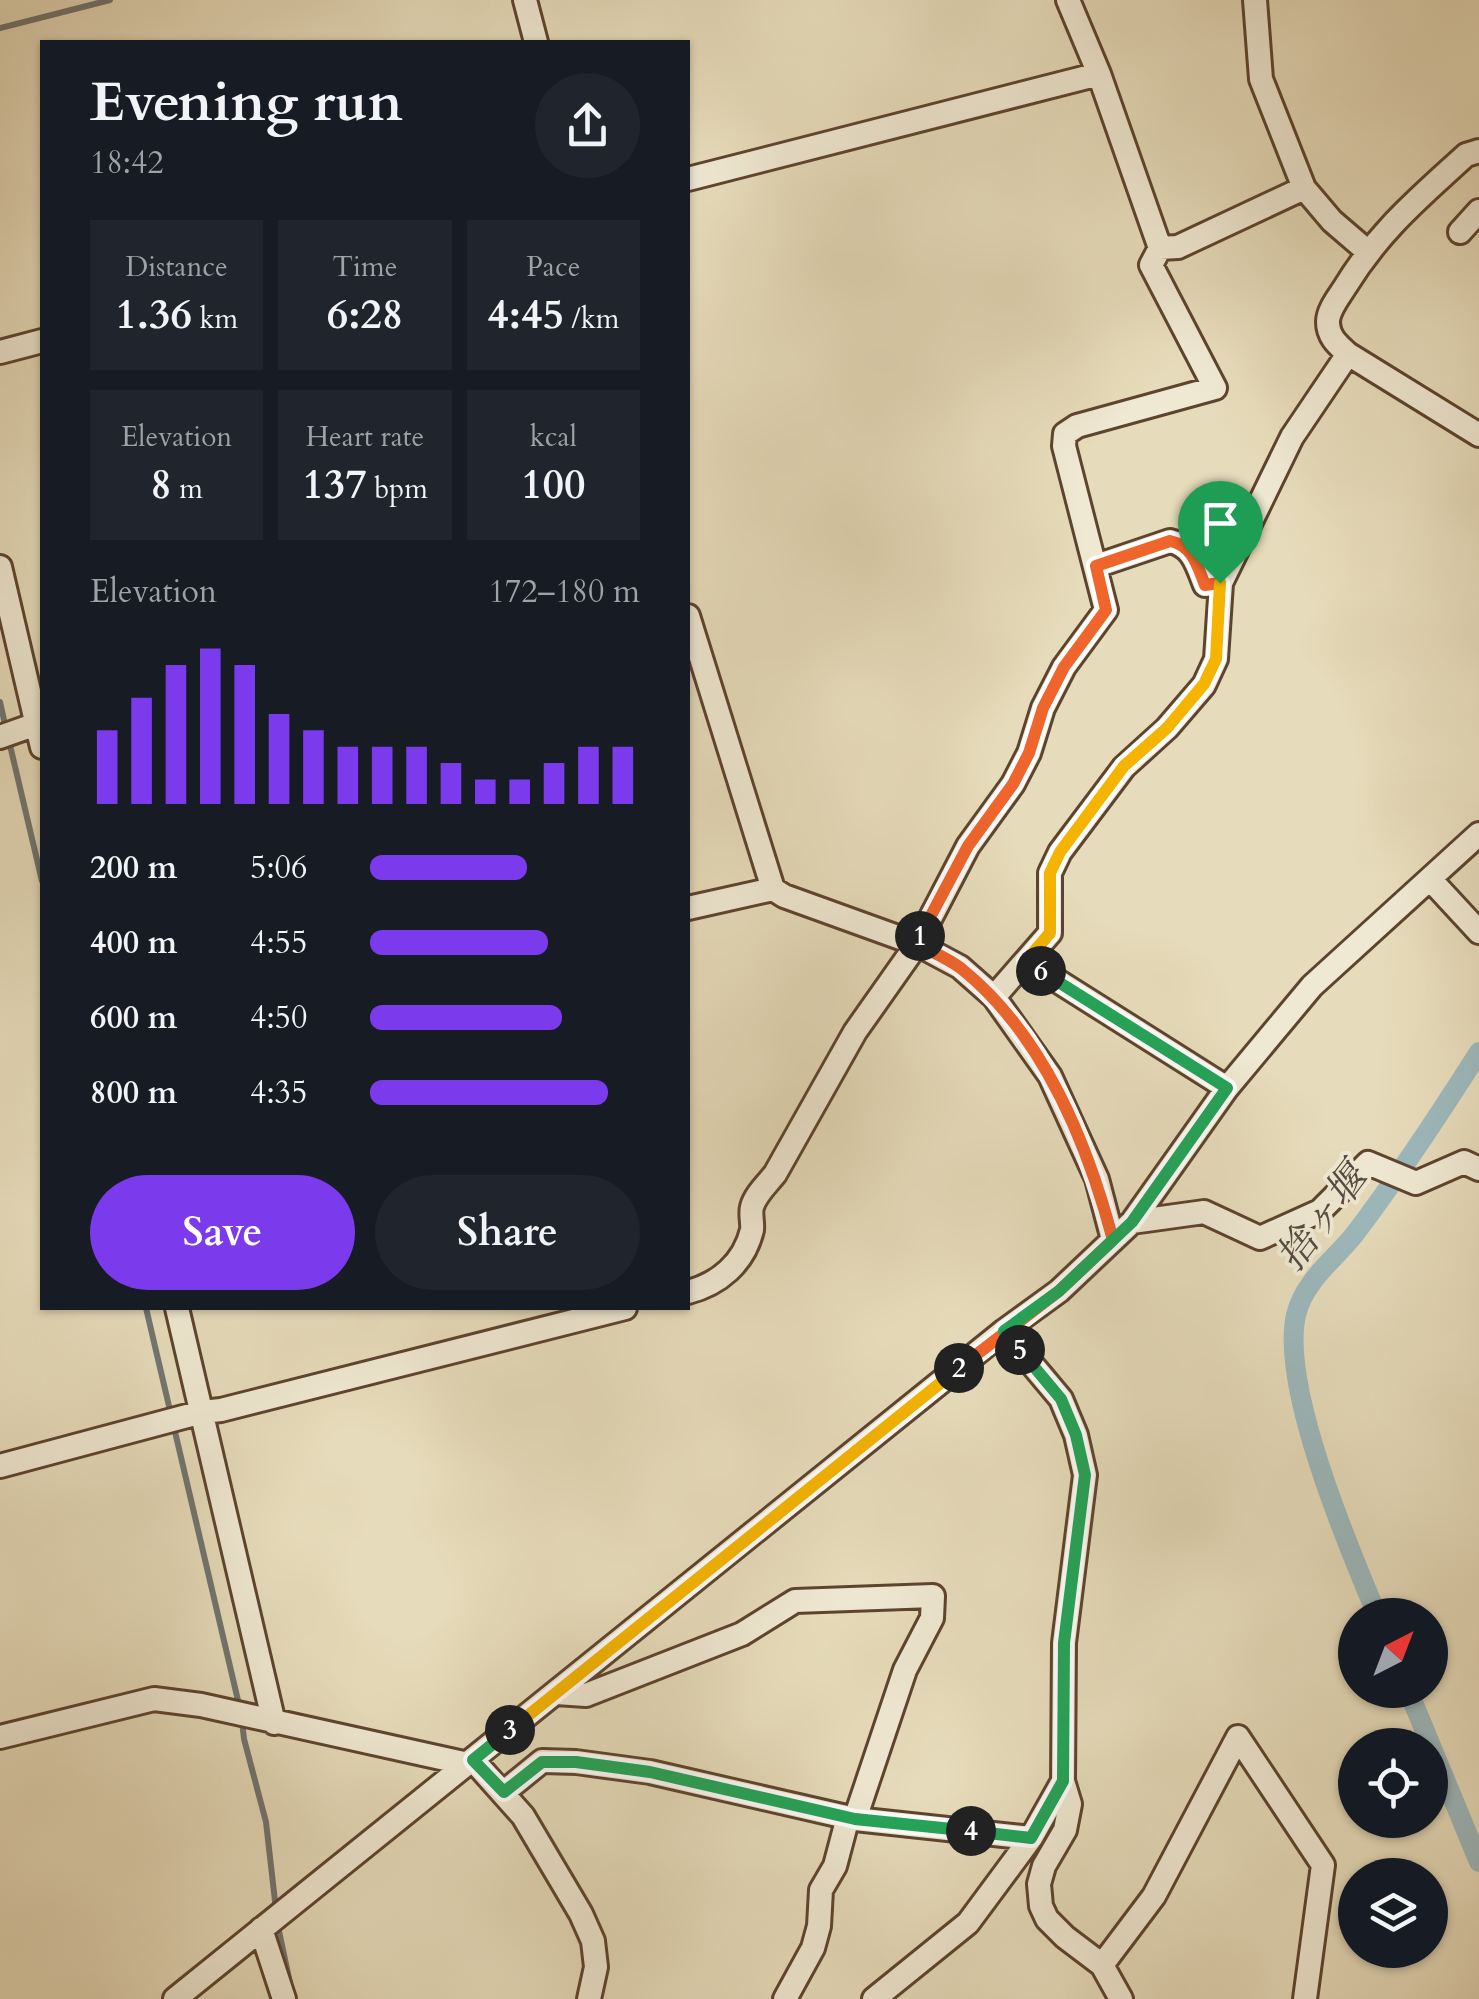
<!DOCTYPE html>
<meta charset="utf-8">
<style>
body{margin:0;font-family:Cardo,"Noto Serif JP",serif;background:#20242c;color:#f1f3f6;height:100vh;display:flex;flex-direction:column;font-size:38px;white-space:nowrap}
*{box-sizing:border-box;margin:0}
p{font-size:32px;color:#9ea1a6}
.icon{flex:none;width:55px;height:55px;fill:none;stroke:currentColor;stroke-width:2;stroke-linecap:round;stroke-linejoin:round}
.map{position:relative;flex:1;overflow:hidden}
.drawer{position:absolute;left:40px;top:40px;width:650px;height:1270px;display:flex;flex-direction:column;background:#171b24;border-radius:0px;box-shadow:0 2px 8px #0004}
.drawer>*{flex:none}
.needle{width:65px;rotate:42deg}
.controls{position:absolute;left:1338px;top:1598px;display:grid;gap:20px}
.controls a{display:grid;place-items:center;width:110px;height:110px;border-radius:50%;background:#171b24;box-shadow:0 2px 8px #0004;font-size:50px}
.pin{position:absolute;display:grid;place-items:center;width:85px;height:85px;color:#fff;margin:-102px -42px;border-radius:50% 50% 50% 0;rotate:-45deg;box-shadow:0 0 10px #0007}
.pin .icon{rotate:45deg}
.km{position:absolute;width:50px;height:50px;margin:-25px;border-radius:50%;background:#222;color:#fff;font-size:28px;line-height:50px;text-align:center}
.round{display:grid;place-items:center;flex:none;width:105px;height:105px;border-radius:52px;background:#20242c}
.summary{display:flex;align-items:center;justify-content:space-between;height:170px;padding:0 50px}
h1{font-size:55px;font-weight:600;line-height:75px}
.figures{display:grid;grid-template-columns:repeat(3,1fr);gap:15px;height:170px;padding:10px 50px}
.figures div{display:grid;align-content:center;border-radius:0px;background:#20242c;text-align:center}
.figures b{font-size:42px;font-weight:600}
.figures small{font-size:28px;font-weight:400}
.figures p{font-size:28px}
.chart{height:280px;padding:20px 50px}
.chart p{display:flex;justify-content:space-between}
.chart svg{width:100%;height:180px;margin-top:10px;stroke:#7c3aed;stroke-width:6}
.primary-button{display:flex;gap:20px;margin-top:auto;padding:20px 50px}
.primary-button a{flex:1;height:115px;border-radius:60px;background:#7c3aed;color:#fff;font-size:40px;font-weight:600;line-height:115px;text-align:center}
.primary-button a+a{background:#20242c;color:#f1f3f6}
ul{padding:0 50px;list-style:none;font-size:32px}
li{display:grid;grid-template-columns:160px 120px 1fr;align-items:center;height:75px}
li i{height:25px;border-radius:12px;background:#7c3aed}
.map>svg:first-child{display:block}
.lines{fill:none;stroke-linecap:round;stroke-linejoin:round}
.stream{stroke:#717571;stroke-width:6}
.canal{stroke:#9db8bc;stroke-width:20}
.minor-casing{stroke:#5d442e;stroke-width:28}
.minor{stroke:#efe8d2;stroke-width:22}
.split-1-casing{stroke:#fff;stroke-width:20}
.split-2-casing{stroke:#fff;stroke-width:20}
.split-3-casing{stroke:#fff;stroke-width:20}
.split-4-casing{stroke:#fff;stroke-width:20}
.split-5-casing{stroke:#fff;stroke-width:20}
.split-6-casing{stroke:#fff;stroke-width:20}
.split-7-casing{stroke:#fff;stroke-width:20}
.split-1{stroke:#f0652b;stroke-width:12}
.split-2{stroke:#f0652b;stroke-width:12}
.split-3{stroke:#f5b400;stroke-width:12}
.split-4{stroke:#22a559;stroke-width:12}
.split-5{stroke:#22a559;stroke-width:12}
.split-6{stroke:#22a559;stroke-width:12}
.split-7{stroke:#f5b400;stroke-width:12}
.labels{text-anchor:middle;stroke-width:8;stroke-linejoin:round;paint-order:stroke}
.water-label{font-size:40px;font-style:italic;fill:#564b42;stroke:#efe8d2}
</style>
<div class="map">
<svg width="1479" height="1999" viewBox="0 0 1479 1999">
<rect width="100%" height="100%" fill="#e6dbba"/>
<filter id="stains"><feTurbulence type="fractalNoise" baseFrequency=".002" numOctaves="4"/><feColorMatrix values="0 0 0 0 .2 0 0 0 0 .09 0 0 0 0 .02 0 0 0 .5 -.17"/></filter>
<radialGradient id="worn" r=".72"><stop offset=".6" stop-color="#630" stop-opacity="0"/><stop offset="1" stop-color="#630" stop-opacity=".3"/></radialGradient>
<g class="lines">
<path class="stream" d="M0,28L110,0
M0,702L6,729
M9,741L42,881
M146,1308L240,1709
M242,1721L244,1739L266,1822L276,1910
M277,1922L290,1983"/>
<path class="canal" d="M1377,1615C1348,1546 1280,1386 1296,1315C1304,1281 1333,1261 1354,1235C1399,1176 1439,1115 1479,1052
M1408,1690L1479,1862"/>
<defs>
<path id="minor" d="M525,0L536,42
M1255,0L1261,79L1304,188L1332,221L1367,251
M1479,151L1466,155C1418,199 1380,230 1345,287C1338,298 1328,310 1328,322C1328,337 1338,345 1348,354L1479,435
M688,179L1099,74
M1460,232L1479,211
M1160,248L1178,247L1304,188
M0,352L42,341
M1096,566L1170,541C1193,546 1197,565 1205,585L1221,583
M0,567L42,747
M688,616L773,889L784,896L917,944L960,967L994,997L1050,1076L1097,1179L1113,1240
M0,737L42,722
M1430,879L1479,932
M688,908L773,889
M1026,961L1227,1088
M994,997L1050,933V873L1060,852L1124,767L1167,728L1204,685L1216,659L1221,583L1292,437L1348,354
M1132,1222L1204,1212L1260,1238L1320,1211L1368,1163L1416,1183L1464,1162L1479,1169
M688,1292C719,1284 744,1263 752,1230C753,1223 750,1214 752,1207C755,1195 767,1184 775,1174L855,1032L917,944L968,846L1013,784L1029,753L1043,708L1064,667L1106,610L1064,446L1065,434L1077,426L1215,388L1151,265L1160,248L1099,74L1068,0
M177,1308L274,1723
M1004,1331L1061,1399L1076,1435L1085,1475L1064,1643L1063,1781L1070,1804L1065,1830L1044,1866L1039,1884L1041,1906L1047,1919L1065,1937L1102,1965L1121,1999
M0,1466L202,1412L221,1410L625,1308
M556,1693L586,1695L742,1634L795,1601L933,1596L932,1618L905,1670L855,1819
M0,1737L154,1699L201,1705L468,1764
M473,1760L523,1816L581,1914L593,1941L596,1967L589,1999
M504,1792L542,1761L576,1762L650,1772L855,1819L1031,1838
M261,1929L284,1999
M1102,1965L1154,1896L1238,1737L1323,1865L1305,1999
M175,1999L1004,1331L1059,1291L1132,1222L1227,1088L1312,986L1479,834
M785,1999L813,1948L819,1926L821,1890L835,1866L848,1817
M874,1999L968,1923L1031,1838L1063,1781"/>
</defs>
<use href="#minor" class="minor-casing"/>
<use href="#minor" class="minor"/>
</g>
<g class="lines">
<defs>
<path id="split-1" d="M920,936L968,846L1013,784L1029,753L1043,708L1064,667L1106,610L1096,566L1170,541C1193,546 1197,565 1205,585L1220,583"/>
<path id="split-2" d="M920,936L916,944C932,952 950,959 963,970C1044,1036 1087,1142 1113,1240L1059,1291L959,1368"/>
<path id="split-3" d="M510,1730L959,1368"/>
<path id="split-4" d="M510,1730L473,1760L504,1792L542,1762H576L650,1772L855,1819L971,1831"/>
<path id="split-5" d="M971,1831L1031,1838L1063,1781L1064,1643L1085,1475L1076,1435L1061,1399L1020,1350"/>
<path id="split-6" d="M1020,1350L1004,1331L1059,1291L1132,1222L1227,1088L1041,971"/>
<path id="split-7" d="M1041,971L1026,961L1050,933V873L1060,852L1124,766L1167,728L1204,684L1216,659L1220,583"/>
</defs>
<use href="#split-1" class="split-1-casing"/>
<use href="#split-2" class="split-2-casing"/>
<use href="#split-3" class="split-3-casing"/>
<use href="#split-4" class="split-4-casing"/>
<use href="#split-5" class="split-5-casing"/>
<use href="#split-6" class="split-6-casing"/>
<use href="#split-7" class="split-7-casing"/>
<use href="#split-1" class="split-1"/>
<use href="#split-2" class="split-2"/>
<use href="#split-3" class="split-3"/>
<use href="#split-4" class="split-4"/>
<use href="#split-5" class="split-5"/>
<use href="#split-6" class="split-6"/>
<use href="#split-7" class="split-7"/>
</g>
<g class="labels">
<g class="water-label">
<text transform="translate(1321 1217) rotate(-53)" y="14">捨ヶ堰</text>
</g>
</g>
<rect width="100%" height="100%" filter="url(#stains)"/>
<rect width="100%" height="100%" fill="url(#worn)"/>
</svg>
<div class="controls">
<a><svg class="needle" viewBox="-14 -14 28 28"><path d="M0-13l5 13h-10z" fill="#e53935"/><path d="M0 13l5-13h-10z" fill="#9ea1a6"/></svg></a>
<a><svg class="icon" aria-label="locate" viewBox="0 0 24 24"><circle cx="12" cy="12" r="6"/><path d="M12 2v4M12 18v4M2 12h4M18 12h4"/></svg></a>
<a><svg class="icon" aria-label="layers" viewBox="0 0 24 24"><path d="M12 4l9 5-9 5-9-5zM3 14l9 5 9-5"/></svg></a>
</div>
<div class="pin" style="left:1220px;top:583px;background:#1e9e55"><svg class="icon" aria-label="arrive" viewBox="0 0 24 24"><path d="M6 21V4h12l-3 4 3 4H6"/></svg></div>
<b class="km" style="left:920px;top:936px">1</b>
<b class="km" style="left:959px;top:1368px">2</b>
<b class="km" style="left:510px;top:1730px">3</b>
<b class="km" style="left:971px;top:1831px">4</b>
<b class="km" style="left:1020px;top:1350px">5</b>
<b class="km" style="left:1041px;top:971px">6</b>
<section class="drawer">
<div class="summary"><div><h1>Evening run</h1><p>18:42</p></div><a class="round"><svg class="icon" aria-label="share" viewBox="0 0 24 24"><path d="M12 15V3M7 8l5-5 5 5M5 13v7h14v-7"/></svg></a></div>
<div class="figures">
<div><p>Distance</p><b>1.36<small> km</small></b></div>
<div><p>Time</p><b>6:28</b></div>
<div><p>Pace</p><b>4:45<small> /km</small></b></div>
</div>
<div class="figures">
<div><p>Elevation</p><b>8<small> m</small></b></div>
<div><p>Heart rate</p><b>137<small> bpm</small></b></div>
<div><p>kcal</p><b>100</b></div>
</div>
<div class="chart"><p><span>Elevation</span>172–180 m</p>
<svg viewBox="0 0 160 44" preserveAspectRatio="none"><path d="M5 44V26M15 44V18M25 44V10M35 44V6M45 44V10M55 44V22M65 44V26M75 44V30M85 44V30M95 44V30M105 44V34M115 44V38M125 44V38M135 44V34M145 44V30M155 44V30"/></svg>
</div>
<ul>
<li><b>200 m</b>5:06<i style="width:58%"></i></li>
<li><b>400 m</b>4:55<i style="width:66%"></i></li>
<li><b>600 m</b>4:50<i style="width:71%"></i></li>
<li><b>800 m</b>4:35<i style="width:88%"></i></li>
</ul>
<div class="primary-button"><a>Save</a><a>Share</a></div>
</section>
</div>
